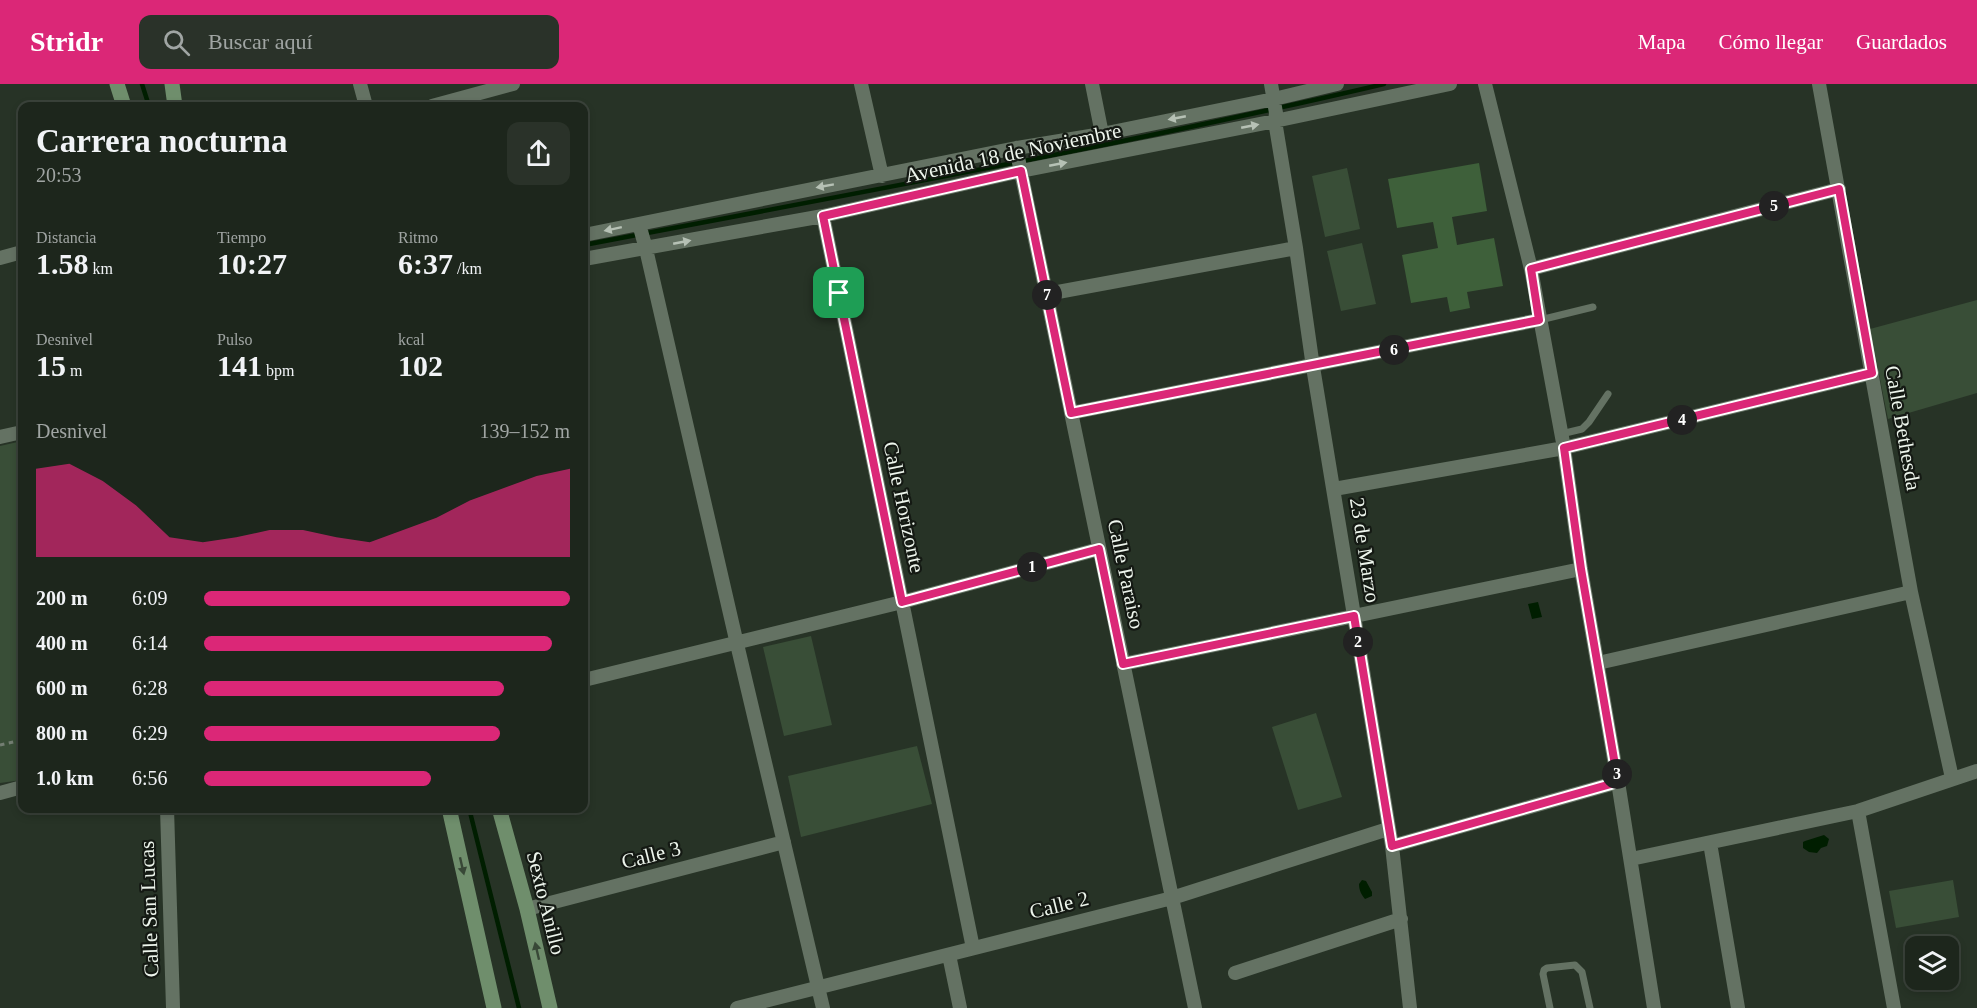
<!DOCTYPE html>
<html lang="es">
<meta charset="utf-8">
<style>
body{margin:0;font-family:Georgia,serif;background:#2a3229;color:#f1f3f6;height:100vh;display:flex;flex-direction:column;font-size:22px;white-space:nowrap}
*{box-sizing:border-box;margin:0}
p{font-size:20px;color:#a0a5a3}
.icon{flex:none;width:33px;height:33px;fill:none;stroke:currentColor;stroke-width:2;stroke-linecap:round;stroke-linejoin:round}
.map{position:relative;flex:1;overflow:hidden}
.details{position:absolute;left:18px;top:18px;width:570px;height:711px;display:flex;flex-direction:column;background:#1d261c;border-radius:12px;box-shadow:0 3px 9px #0003,0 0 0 2px #3b433b}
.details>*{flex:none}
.tools{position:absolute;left:1905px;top:852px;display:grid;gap:12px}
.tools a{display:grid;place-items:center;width:54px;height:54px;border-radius:12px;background:#1d261c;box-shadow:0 3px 9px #0003,0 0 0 2px #3b433b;font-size:30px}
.pin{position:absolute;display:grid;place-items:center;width:51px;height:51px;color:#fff;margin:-26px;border-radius:12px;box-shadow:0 3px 9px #0006}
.km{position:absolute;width:30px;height:30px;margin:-15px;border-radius:50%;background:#222;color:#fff;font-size:16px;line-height:30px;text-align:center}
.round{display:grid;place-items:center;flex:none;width:63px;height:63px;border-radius:12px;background:#2a3229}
.headline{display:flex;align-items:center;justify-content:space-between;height:102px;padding:0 18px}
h1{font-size:33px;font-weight:700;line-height:45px}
.figures{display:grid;grid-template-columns:repeat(3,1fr);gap:9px;height:102px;padding:6px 18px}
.figures div{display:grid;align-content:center}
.figures b{font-size:30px;font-weight:700}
.figures small{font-size:16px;font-weight:400}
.figures p{font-size:16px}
.chart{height:168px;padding:12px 18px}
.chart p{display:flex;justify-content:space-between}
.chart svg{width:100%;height:108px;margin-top:6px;fill:#db2777;opacity:.7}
ul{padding:0 18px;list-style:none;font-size:20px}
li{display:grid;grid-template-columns:96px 72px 1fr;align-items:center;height:45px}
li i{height:15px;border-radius:8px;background:#db2777}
header{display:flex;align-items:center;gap:36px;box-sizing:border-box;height:84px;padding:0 30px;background:#db2777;color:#fff}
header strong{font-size:28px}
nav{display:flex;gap:33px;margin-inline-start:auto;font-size:21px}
.search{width:420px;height:54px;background:#2a3229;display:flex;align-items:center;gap:15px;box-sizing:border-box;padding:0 21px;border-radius:12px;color:#a0a5a3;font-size:22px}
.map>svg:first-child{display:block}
.green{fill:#394e37}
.water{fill:#001e00}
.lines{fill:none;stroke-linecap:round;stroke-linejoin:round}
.stream{stroke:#001e00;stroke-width:4.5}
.building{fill:#3e603a}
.path{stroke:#737e72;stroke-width:3;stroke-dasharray:4.5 4.5;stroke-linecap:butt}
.lane{stroke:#647263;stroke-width:7}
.street{stroke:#647263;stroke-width:14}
.secondary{stroke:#6f8e6c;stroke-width:15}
.oneway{fill:#b6c1b5}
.oneway2{fill:#384837}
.route-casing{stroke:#fff;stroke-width:12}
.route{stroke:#db2777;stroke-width:8}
.labels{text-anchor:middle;stroke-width:4.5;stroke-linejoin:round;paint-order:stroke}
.street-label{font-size:21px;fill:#edf5ec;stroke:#141913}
</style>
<header>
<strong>Stridr</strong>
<div class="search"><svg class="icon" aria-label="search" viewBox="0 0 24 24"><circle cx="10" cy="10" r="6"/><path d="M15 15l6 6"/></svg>Buscar aquí</div>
<nav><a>Mapa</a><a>Cómo llegar</a><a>Guardados</a></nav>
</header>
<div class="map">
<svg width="1977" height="924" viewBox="0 0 1977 924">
<rect width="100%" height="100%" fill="#273326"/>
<path class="green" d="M1347,84L1360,145L1325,153L1312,92Z
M1362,159L1376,220L1341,227L1327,167Z
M1977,216V309L1888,335L1870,245Z
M22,357V696L0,699V362Z
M811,552L832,641L784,652L763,563Z
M1316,629L1342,713L1298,726L1272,643Z
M917,662L932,720L801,753L788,692Z
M1953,796L1959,833L1896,844L1889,807Z"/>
<path class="water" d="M1538,518L1542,533L1532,535L1528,520Z
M1824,751L1829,755L1827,762L1821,764L1817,769L1809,768L1803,764V758L1805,757Z
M1362,796L1366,797L1372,808V812L1365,815C1361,810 1359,806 1359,800Z"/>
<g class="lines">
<path class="stream" d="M142,0L149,22
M584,161C851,110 1119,62 1384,0
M469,724L519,924"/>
</g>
<path class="building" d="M1479,79L1487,127L1452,133L1457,161L1494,154L1503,202L1467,208L1470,224L1450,228L1447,213L1411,219L1402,171L1438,164L1433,138L1397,144L1388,95Z"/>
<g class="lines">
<path class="path" d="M0,661L22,656"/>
<path class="lane" d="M1540,236L1593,223
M1561,350L1582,345L1589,338L1608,310
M1550,924L1543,890L1544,886L1547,884L1575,881L1582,888L1590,924"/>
<path class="street" d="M360,0L366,22
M861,0L882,92
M1092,0L1102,50
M1271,0L1276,29L1275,37L1296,164L1313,283L1392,762L1410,924
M1485,0L1531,185L1564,364L1581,485L1618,698L1654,924
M1819,0L1911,508L1952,694
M432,22L513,0
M1016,64L1195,924
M823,132L973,864
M639,140L646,165L737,560L823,924
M584,151L1016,64L1102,50L1274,15L1337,0
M0,174L22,168
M584,175L823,132L1021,87L1275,37L1450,0
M1531,185L1839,105
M1047,210L1296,164
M1071,329L1539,236
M0,353L22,348
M1334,405L1564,364L1872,289
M1598,579L1911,508
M1123,580L1581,485
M584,596L902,518L1099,465
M0,709L22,703
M167,724L173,924
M1858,727L1894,924
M1710,759L1738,924
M1392,762L1618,698
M1631,775L1858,727L1977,687
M527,825L784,758
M949,871L960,924
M1235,889L1401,835
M737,924L1172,814L1388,745"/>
<path class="secondary" d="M117,0L124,22
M172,0L175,22
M449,724L494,924
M499,724L527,825L550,924"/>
</g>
<defs><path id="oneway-solid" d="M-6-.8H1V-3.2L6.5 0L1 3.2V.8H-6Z" transform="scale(1.5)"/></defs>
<g class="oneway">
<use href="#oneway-solid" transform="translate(1177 34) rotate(169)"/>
<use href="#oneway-solid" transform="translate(1250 42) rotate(-11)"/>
<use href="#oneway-solid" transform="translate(1058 80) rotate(-11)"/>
<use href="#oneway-solid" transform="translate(825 102) rotate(170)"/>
<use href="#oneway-solid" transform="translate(613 145) rotate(168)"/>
<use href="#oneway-solid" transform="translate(682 158) rotate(-11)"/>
</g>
<g class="oneway2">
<use href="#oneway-solid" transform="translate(462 782) rotate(77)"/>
<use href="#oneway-solid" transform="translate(537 867) rotate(-103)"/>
</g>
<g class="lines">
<defs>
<path id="route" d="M1021,87L1071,329L1539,236L1531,185L1839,105L1872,289L1564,364L1581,485L1618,698L1392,762L1354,532L1123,580L1099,465L902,518L823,132Z"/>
</defs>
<use href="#route" class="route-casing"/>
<use href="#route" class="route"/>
</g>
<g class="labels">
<g class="street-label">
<text transform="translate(1013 69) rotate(-12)" y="7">Avenida 18 de Noviembre</text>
<text transform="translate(1903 344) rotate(80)" y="7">Calle Bethesda</text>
<text transform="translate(904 423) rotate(78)" y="7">Calle Horizonte</text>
<text transform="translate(1365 466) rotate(81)" y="7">23 de Marzo</text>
<text transform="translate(1126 490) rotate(78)" y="7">Calle Paraiso</text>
<text transform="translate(651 771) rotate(-14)" y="7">Calle 3</text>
<text transform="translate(546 819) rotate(76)" y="7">Sexto Anillo</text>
<text transform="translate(1059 821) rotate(-14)" y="7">Calle 2</text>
<text transform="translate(149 825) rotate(-92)" y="7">Calle San Lucas</text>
</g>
</g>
</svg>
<div class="tools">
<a><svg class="icon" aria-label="layers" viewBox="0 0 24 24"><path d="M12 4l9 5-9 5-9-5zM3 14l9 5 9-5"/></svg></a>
</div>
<div class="pin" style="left:839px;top:209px;background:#1e9e55"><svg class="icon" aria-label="arrive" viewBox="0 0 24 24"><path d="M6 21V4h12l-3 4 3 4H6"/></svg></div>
<b class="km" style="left:1032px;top:483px">1</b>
<b class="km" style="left:1358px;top:558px">2</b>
<b class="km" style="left:1617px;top:690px">3</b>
<b class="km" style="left:1682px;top:336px">4</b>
<b class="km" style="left:1774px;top:122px">5</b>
<b class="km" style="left:1394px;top:266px">6</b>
<b class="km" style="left:1047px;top:211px">7</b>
<section class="details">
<div class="headline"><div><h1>Carrera nocturna</h1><p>20:53</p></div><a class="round"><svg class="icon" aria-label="share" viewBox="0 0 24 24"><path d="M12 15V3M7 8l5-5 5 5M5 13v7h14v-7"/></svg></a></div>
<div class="figures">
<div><p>Distancia</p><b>1.58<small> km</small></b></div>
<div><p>Tiempo</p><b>10:27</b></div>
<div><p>Ritmo</p><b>6:37<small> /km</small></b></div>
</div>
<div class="figures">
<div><p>Desnivel</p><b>15<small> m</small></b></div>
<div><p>Pulso</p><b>141<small> bpm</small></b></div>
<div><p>kcal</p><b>102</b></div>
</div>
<div class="chart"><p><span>Desnivel</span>139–152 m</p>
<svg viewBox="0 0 160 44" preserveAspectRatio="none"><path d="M0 44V8L10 6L20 13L30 23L40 36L50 38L60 36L70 33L80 33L90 36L100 38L110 33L120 28L130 21L140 16L150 11L160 8V44z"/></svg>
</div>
<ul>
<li><b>200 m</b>6:09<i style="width:100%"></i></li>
<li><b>400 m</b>6:14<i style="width:95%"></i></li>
<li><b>600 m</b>6:28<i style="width:82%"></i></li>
<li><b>800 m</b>6:29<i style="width:81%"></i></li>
<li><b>1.0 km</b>6:56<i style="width:62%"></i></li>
</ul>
</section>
</div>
